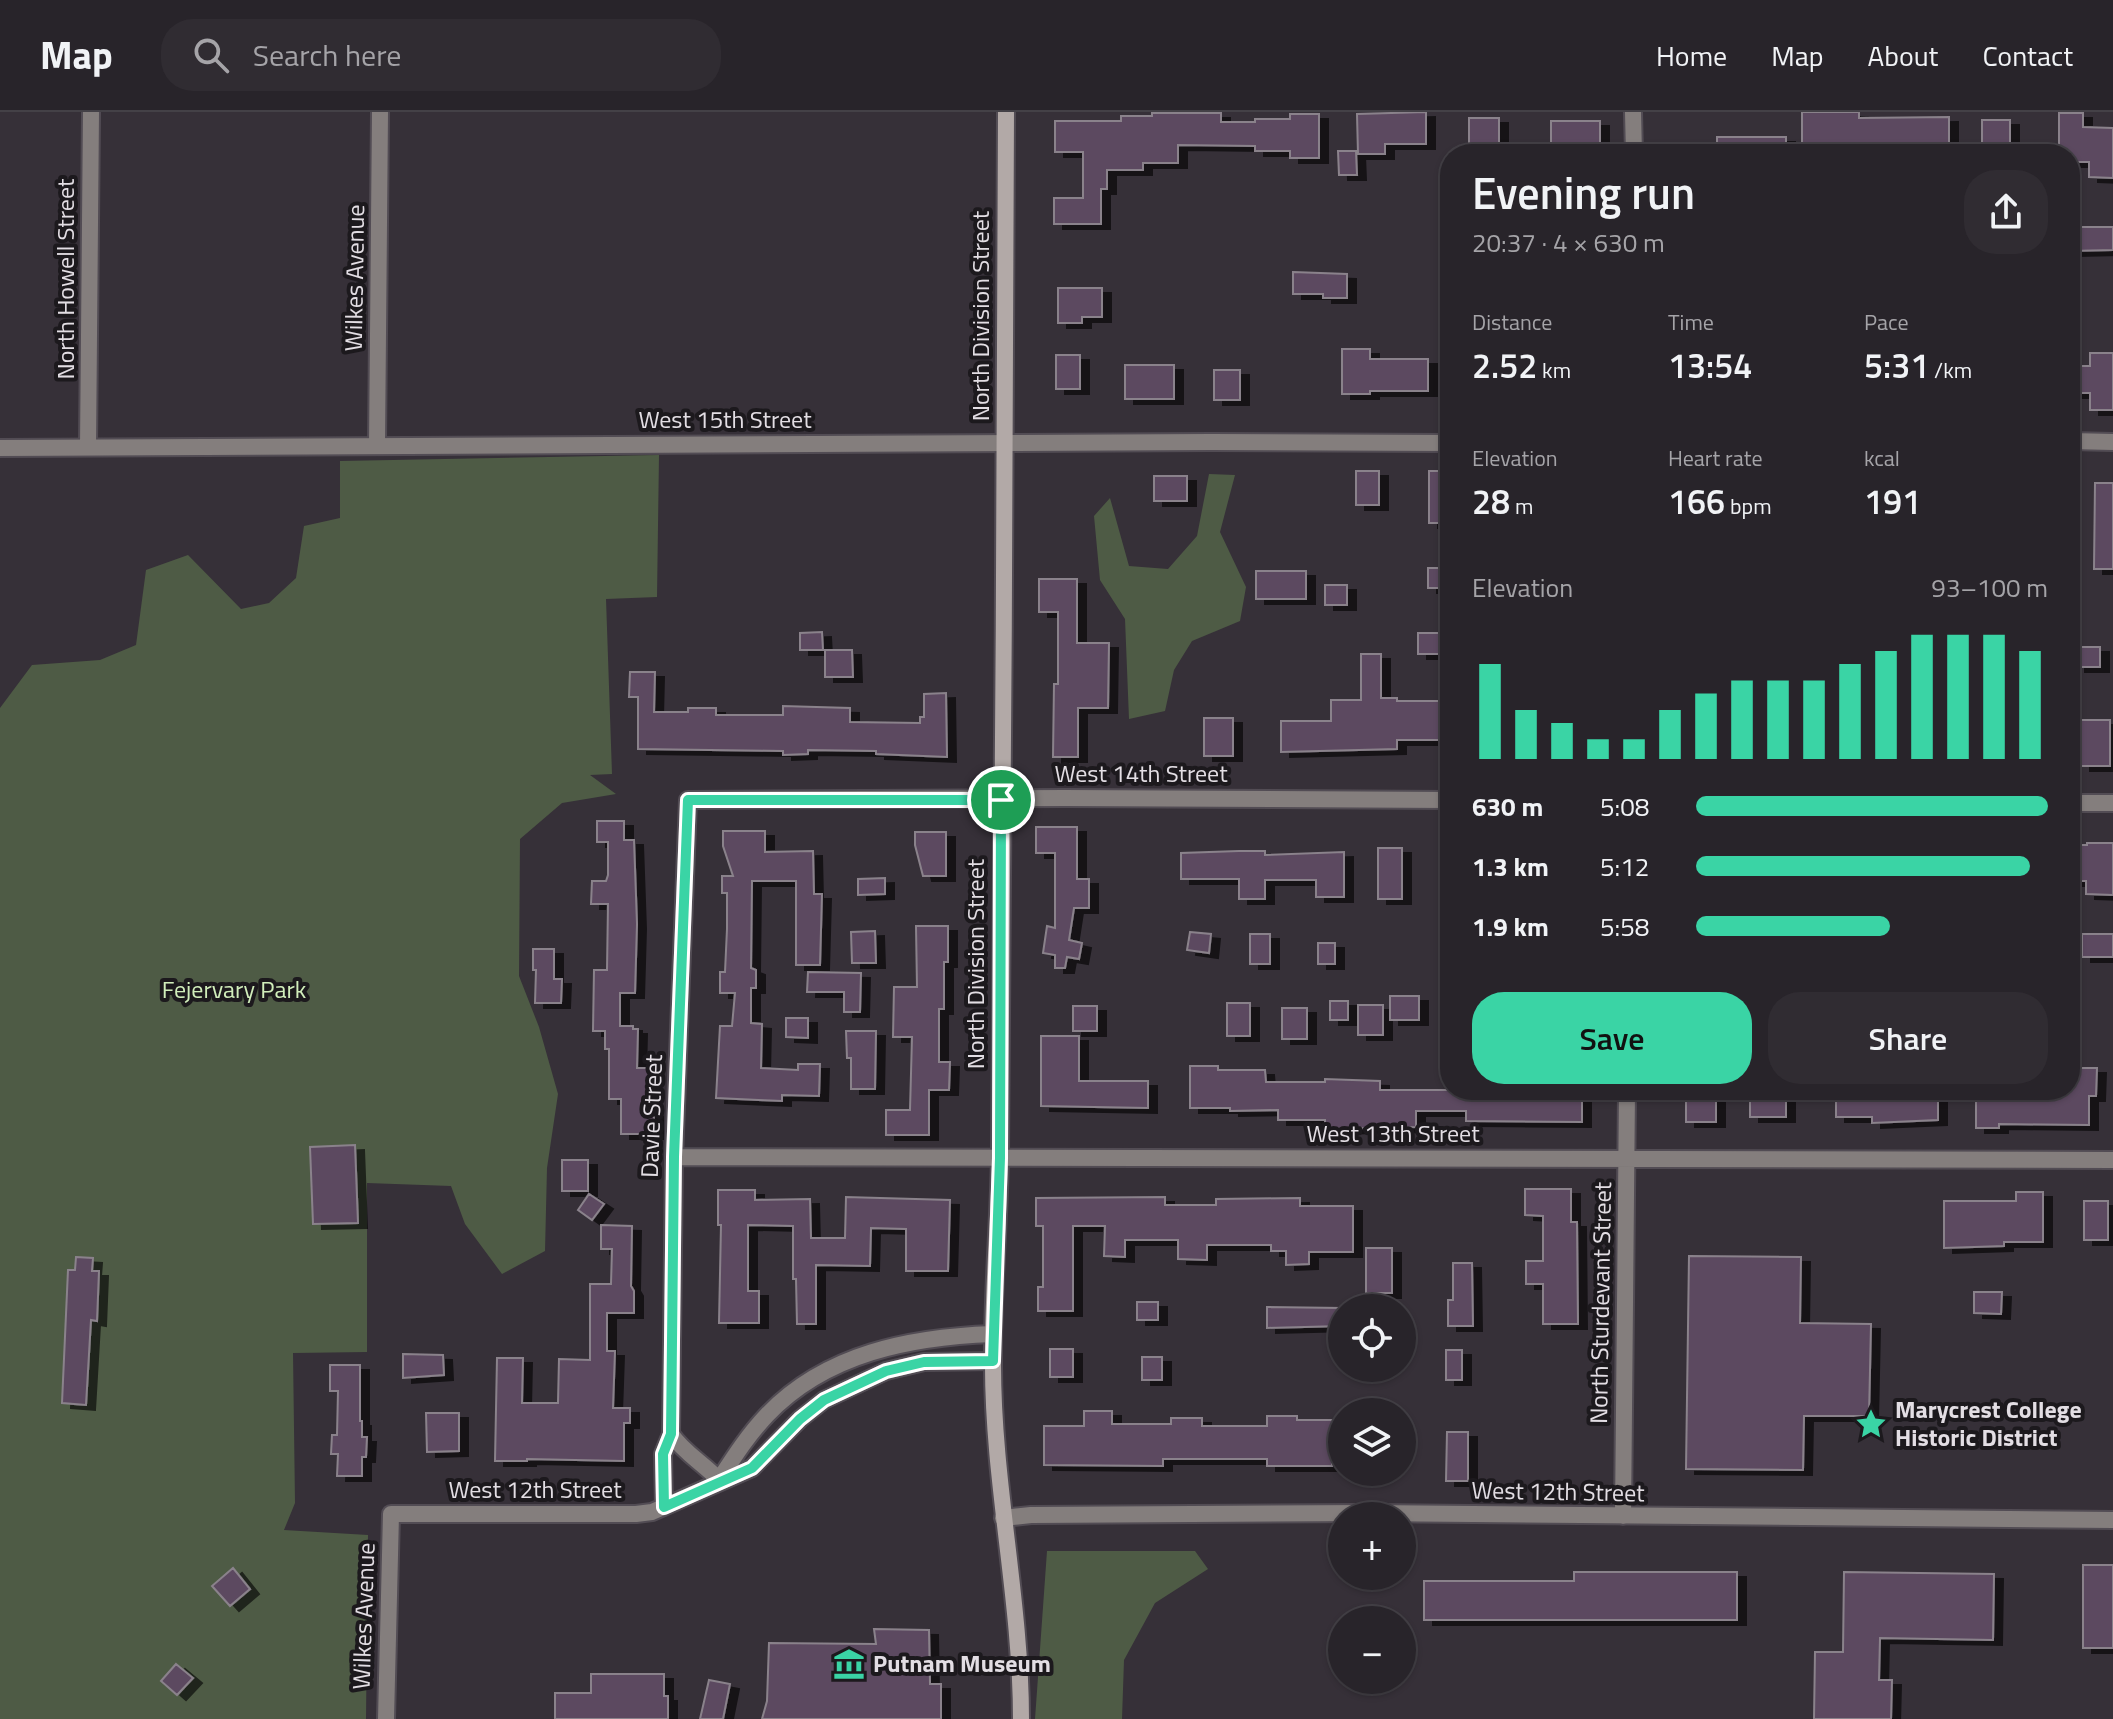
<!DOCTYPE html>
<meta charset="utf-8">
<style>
body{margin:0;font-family:"Titillium Web",sans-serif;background:#302c32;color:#f1f3f6;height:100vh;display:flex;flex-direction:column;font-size:30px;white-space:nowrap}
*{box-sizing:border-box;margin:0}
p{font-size:26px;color:#a5a4a8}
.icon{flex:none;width:44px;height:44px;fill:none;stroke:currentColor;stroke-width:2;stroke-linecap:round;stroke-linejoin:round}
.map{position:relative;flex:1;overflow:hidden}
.drawer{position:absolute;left:1440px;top:32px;width:640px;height:956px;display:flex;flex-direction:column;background:#28242a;border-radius:32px;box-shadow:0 2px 6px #0004,0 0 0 2px #444147}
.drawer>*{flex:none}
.fabs{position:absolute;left:1328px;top:1182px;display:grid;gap:16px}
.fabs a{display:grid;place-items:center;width:88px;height:88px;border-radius:50%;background:#28242a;box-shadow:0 2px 6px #0004,0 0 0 2px #444147;font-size:40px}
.pin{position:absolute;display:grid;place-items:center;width:68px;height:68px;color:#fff;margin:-34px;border:4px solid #fff;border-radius:50%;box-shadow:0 2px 8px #0007}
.round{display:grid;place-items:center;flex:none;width:84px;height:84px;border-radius:32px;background:#302c32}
.overview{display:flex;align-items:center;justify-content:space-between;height:136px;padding:0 32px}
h1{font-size:44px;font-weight:600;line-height:60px}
.figures{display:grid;grid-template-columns:repeat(3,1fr);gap:12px;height:136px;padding:8px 32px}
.figures div{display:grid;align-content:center}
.figures b{font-size:34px;font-weight:600}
.figures small{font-size:22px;font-weight:400}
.figures p{font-size:22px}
.chart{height:224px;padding:16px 32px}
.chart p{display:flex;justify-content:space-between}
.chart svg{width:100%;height:144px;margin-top:8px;stroke:#3ad4a5;stroke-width:6}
.action{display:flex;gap:16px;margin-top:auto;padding:16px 32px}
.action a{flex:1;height:92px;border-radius:32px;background:#3ad4a5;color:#111;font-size:32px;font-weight:600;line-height:92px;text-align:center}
.action a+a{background:#302c32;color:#f1f3f6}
ul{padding:0 32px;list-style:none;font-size:26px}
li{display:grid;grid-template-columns:128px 96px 1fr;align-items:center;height:60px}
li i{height:20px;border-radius:10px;background:#3ad4a5}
header{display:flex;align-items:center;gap:48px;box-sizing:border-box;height:112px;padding:0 40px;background:#28242a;border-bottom:2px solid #444147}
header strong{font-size:38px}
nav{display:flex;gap:44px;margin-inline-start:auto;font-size:28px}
.search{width:560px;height:72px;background:#302c32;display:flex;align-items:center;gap:20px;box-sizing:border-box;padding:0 28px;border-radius:32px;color:#a5a4a8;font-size:30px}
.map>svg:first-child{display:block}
.green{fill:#4e5b45}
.building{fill:#5c4960;stroke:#8a828b;stroke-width:2;filter:url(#shadow)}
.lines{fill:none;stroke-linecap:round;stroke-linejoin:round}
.minor-casing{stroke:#524c54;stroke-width:20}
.secondary-casing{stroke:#524c54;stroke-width:20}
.minor{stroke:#847e7d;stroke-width:16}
.secondary{stroke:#b2a9a7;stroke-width:16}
.route-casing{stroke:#fff;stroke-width:16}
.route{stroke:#3ad4a5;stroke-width:10}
.labels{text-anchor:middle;stroke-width:8;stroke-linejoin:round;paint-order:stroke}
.street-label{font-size:24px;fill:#e3dee4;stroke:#1c191d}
.park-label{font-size:24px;fill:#d1eebb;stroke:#1c191d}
.poi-label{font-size:24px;font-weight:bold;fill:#e3dee4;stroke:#1c191d;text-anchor:start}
</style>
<header>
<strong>Map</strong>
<div class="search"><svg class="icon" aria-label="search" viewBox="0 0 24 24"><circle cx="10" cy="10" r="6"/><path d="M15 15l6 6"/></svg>Search here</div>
<nav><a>Home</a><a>Map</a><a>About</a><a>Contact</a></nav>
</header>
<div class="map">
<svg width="2113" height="1607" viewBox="0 0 2113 1607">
<defs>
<filter id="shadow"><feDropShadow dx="9" dy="5" stdDeviation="0" flood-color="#0009"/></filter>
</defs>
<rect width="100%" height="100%" fill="#363038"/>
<path class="green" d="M659,343L657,485L606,487L612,662L590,663L616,682L562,691L520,727L519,864L539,915L558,982L547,1056L545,1139L502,1162L465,1112L451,1074L367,1071V1240L293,1241L295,1391L284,1418L368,1423L366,1607H0V596L32,553L100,548L136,533L146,458L188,443L241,497L269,491L296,466L304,414L340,406V349Z
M1209,362L1235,363L1220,420L1246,475L1240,509L1192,529L1174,558L1165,599L1129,607L1125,507L1100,468L1094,404L1110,386L1129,454L1168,457L1197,424Z
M1047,1439H1195L1208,1457L1155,1491L1124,1548L1122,1607H1035Z"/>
<path class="building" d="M1426,0V32H1385V42H1358L1357,2Z
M1802,0H1859V6L1949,5V33H1902V42H1880V33H1802Z
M1152,1H1221V10H1255V7H1290V2H1319V46H1290V39H1255V34L1178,33V51H1143V58H1107V77H1101V112H1054V86H1083V40H1055V9H1121V4H1152Z
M2059,1H2083V15L2113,16V66L2089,65V50H2070V42H2059Z
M1469,6H1499V42H1469Z
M1982,8H2010V42H1982Z
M1551,9H1600V34H1551Z
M1717,25H1786V42H1717Z
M1338,39H1356L1357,63H1339Z
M2070,115H2113V138L2070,139Z
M1293,160L1347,162V186H1323V182H1293Z
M1058,176H1102V205H1082V211H1058Z
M1342,237H1370V247H1428V279H1370V282H1342Z
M2090,241H2113V298H2090V281H2070V254H2090Z
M1056,243H1080V277H1056Z
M1125,253H1174V287H1125Z
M1214,258H1240V288H1214Z
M1356,359H1379V393H1356Z
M1429,359H1450V411H1429Z
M1154,364H1187V389H1154Z
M2095,371H2113V457H2094Z
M1428,456H1450V476H1428Z
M1256,459H1306V487H1256Z
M1039,467H1077V531H1109L1108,596H1078V645H1053L1054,572H1058V500H1039Z
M1325,473H1347V493H1325Z
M822,520L823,538H800V521Z
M1418,521H1450V542H1418Z
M2076,535H2100V555H2076Z
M825,538H852L853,565H825Z
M1361,542H1381V586H1397V589H1448V628H1397V637L1281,640V609H1331V588H1361Z
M630,560H655L654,600H688V596H716V603H783V594L850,596V610L920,611V605H924V582L946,581L947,645L876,642V639L808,638V642L783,643V639L638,637V585H629Z
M1204,606H1233V644H1204Z
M2081,608H2110V654H2081Z
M597,709H624V728H634L637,812L635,881H620V914H633V917H638L637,956H649V1000H654V1022H621V987H609V937H605V919H593L594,858H607L608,792H591L592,769H606L608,763V730H597Z
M1036,715H1077V767H1089V796H1074L1069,828L1082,831L1079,847L1067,845L1065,856H1055V843L1043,841L1047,814L1055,816V741H1036Z
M723,719H765V740L813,739L814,782H822L820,853H796V769H752L751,856L756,858V876H751V911L762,912L761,956L798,958V952H820L819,984L782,983V989L716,986L720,914H732L735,881H720V860H725L727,817V781H722V764H733L723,734Z
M915,720H946V764H923L915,733Z
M2087,731H2113V783L2086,782V769H2070V733H2087Z
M1378,736H1402V787H1378Z
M1239,739H1265V743L1344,740V785H1316V768H1265V787H1239V767H1181V741Z
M885,766V782L858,783V767Z
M916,814H948V850H944V897H939V950H950L949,978H929V1023H886V998H910L912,925H893L894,875H917Z
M875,819L876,851H852L851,820Z
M1190,820L1211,822L1209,841L1187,838Z
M1250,822H1270V852H1250Z
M2082,822H2113V845H2082Z
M1318,831H1335V852H1318Z
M533,837H554V867H562L561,891H535L536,858H533Z
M808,860L861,861L860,900H844V880H807Z
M1390,884H1419V908H1390Z
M1330,889H1348V908H1330Z
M1227,891H1250V924H1227Z
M1358,893H1383V923H1358Z
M1073,894H1097V919H1073Z
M1282,896H1307V927H1282Z
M786,906H808V926L786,925Z
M846,919H876L875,977H851V946H847Z
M1041,924H1079V969H1148V996L1041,994Z
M1190,954H1218V958H1265L1266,970H1325V967L1380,969V978H1582V1010L1466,1009V999H1416V1015L1325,1017V1008H1278V998L1230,999V996H1190Z
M2070,956H2097L2096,984H2089V1013L1999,1012V1016H1976V978H2070Z
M1686,978H1716V1010H1686Z
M1750,978H1786V1005H1750Z
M1836,978H1938V1008L1872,1011V1005H1836Z
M355,1033L358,1111L313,1112L310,1035Z
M562,1048H588V1079H562Z
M1525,1077H1571V1110H1577L1578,1212H1543V1172H1526V1149H1543V1104L1525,1103Z
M718,1078H755V1088L810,1087L811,1126H845L846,1085L950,1088L948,1159H906V1117L871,1116L870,1154L816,1153V1212H797L796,1167H793V1114L748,1113V1179H759V1211H719L721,1113H718Z
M2016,1080H2043V1130H2004V1134L1944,1136V1089H2016Z
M589,1082L604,1092L592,1108L578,1098Z
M1165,1085V1093H1216V1087L1300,1086V1094H1353V1140H1309V1152L1286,1153V1139H1271V1133H1207V1148L1178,1147V1128H1125V1145L1104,1144L1105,1114H1073V1199H1038V1175H1043V1114H1036V1086Z
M2084,1089H2108V1128H2084Z
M601,1113L632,1114L631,1174L634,1179V1201H607V1239H615L613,1296H630V1311H624V1349L527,1347V1349H495L497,1246H523L522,1291H558L559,1247L590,1248V1172H611L612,1137H601Z
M1366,1136H1392V1181H1366Z
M1689,1144L1801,1145L1800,1211L1871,1212L1869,1304H1804L1803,1358L1686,1357Z
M76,1145L93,1146L92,1159H99L97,1209L91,1208L86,1293L62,1291L68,1158H75Z
M1453,1151H1472L1473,1214H1448V1188H1453Z
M1974,1180H2002L2001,1202L1974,1201Z
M1137,1190H1158V1208H1137Z
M1267,1195L1342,1196V1214L1267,1216Z
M1050,1237H1073V1265H1050Z
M1446,1238H1462V1268H1446Z
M403,1242L443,1243L444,1263L403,1266Z
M1142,1245H1162V1268H1142Z
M330,1253H360V1309H362V1325H367L366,1345H362V1364H337L338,1342H331L332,1323H337L338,1279H330Z
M1084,1299H1112V1312H1171V1306H1202V1314H1267V1304H1297V1308H1332V1354H1267V1347H1163V1354L1044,1353V1314H1084Z
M426,1301H459V1339L427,1340Z
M1447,1320H1468V1369H1446Z
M2083,1453H2113V1536H2083Z
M233,1456L250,1477L230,1494L212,1474Z
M1574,1460H1737V1508H1424V1469H1574Z
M1844,1460L1994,1462L1993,1528L1880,1526L1879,1568H1892L1891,1607H1814L1815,1540H1843Z
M874,1517L929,1518L930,1572H941V1607H762L767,1589L769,1531L876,1532Z
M176,1552L193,1566L177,1583L161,1569Z
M591,1562H664V1584H668V1607H555V1581H591Z
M709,1568L730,1572L723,1607H700Z"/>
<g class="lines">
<defs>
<path id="minor" d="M1633,0L1634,42
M2070,329L2113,330
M377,333L380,0
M88,335L91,0
M0,336L1211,330L1450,331
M2070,691H2113
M674,1045L2113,1048
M671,1322C684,1341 703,1351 719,1368
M719,1368C734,1345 748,1323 767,1303C826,1241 911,1225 993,1222
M664,1395L663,1342L671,1322L674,1045L688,688L1064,686L1450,688
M1623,1404L1627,978
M1003,1406L1031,1403L1368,1401L2113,1408
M386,1607L391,1402H636L652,1400L752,1356L800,1307L824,1288L886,1259L924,1250L993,1249"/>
<path id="secondary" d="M1006,0C1004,348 1004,695 1000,1043C999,1113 992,1183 993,1253C993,1372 1021,1488 1021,1607"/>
</defs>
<use href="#minor" class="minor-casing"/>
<use href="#secondary" class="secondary-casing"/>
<use href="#minor" class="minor"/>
<use href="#secondary" class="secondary"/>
</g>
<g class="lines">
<defs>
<path id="route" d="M688,688H1001L1000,1046L993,1249L924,1250L886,1259L824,1288L800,1307L752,1356L664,1395L663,1342L671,1322L674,1045Z"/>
</defs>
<use href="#route" class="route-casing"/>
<use href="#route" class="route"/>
</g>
<defs>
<symbol id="sight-bare" viewBox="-9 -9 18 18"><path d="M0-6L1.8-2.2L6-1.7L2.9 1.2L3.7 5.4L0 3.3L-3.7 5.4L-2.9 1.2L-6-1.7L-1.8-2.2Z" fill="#3ad4a5" stroke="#1c191d" stroke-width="2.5" paint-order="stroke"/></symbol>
<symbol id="museum-bare" viewBox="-9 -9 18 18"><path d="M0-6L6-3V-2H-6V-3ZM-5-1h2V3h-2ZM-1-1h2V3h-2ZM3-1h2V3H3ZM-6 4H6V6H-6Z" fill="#3ad4a5" stroke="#1c191d" stroke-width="2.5" paint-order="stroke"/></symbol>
</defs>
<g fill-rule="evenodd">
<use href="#sight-bare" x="1849" y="1290" width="44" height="44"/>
<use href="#museum-bare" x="827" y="1530" width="44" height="44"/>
</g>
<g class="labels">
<g class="street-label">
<text transform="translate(355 166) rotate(-89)" y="8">Wilkes Avenue</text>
<text transform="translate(66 167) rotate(-90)" y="8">North Howell Street</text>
<text transform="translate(981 204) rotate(-90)" y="8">North Division Street</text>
<text x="725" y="316">West 15th Street</text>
<text x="1141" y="670">West 14th Street</text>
<text transform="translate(976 852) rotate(-90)" y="8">North Division Street</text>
<text transform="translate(652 1004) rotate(-88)" y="8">Davie Street</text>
<text x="1393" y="1030">West 13th Street</text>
<text transform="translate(1601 1191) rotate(-89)" y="8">North Sturdevant Street</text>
<text x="535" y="1386">West 12th Street</text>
<text transform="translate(1558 1380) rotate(1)" y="8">West 12th Street</text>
<text transform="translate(364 1504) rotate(-88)" y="8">Wilkes Avenue</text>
</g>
<g class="park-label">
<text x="234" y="886">Fejervary Park</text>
</g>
<g class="poi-label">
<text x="1895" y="1306">Marycrest College<tspan x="1895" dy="28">Historic District</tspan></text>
<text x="873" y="1560">Putnam Museum</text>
</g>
</g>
</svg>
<div class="fabs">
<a><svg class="icon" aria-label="locate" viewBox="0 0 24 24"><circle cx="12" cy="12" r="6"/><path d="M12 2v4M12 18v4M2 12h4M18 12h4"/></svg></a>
<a><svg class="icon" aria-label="layers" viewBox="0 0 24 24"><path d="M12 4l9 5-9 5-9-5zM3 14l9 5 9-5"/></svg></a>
<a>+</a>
<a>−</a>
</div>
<div class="pin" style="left:1001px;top:688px;background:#1e9e55"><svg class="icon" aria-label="arrive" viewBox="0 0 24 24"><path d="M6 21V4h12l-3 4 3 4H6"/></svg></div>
<section class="drawer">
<div class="overview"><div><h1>Evening run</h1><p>20:37 · 4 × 630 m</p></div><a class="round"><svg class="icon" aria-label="share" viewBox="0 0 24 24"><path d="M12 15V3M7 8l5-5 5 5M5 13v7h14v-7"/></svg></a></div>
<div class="figures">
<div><p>Distance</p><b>2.52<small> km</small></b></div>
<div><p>Time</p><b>13:54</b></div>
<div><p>Pace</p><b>5:31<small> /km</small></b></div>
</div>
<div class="figures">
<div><p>Elevation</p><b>28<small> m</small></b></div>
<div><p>Heart rate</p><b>166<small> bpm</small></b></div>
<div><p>kcal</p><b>191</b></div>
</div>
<div class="chart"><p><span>Elevation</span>93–100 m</p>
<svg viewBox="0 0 160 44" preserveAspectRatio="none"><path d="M5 44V15M15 44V29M25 44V33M35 44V38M45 44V38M55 44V29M65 44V24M75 44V20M85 44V20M95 44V20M105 44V15M115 44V11M125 44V6M135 44V6M145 44V6M155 44V11"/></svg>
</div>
<ul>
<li><b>630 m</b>5:08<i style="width:100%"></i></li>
<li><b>1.3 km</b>5:12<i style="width:95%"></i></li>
<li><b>1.9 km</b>5:58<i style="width:55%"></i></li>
</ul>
<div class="action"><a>Save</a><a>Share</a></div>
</section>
</div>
